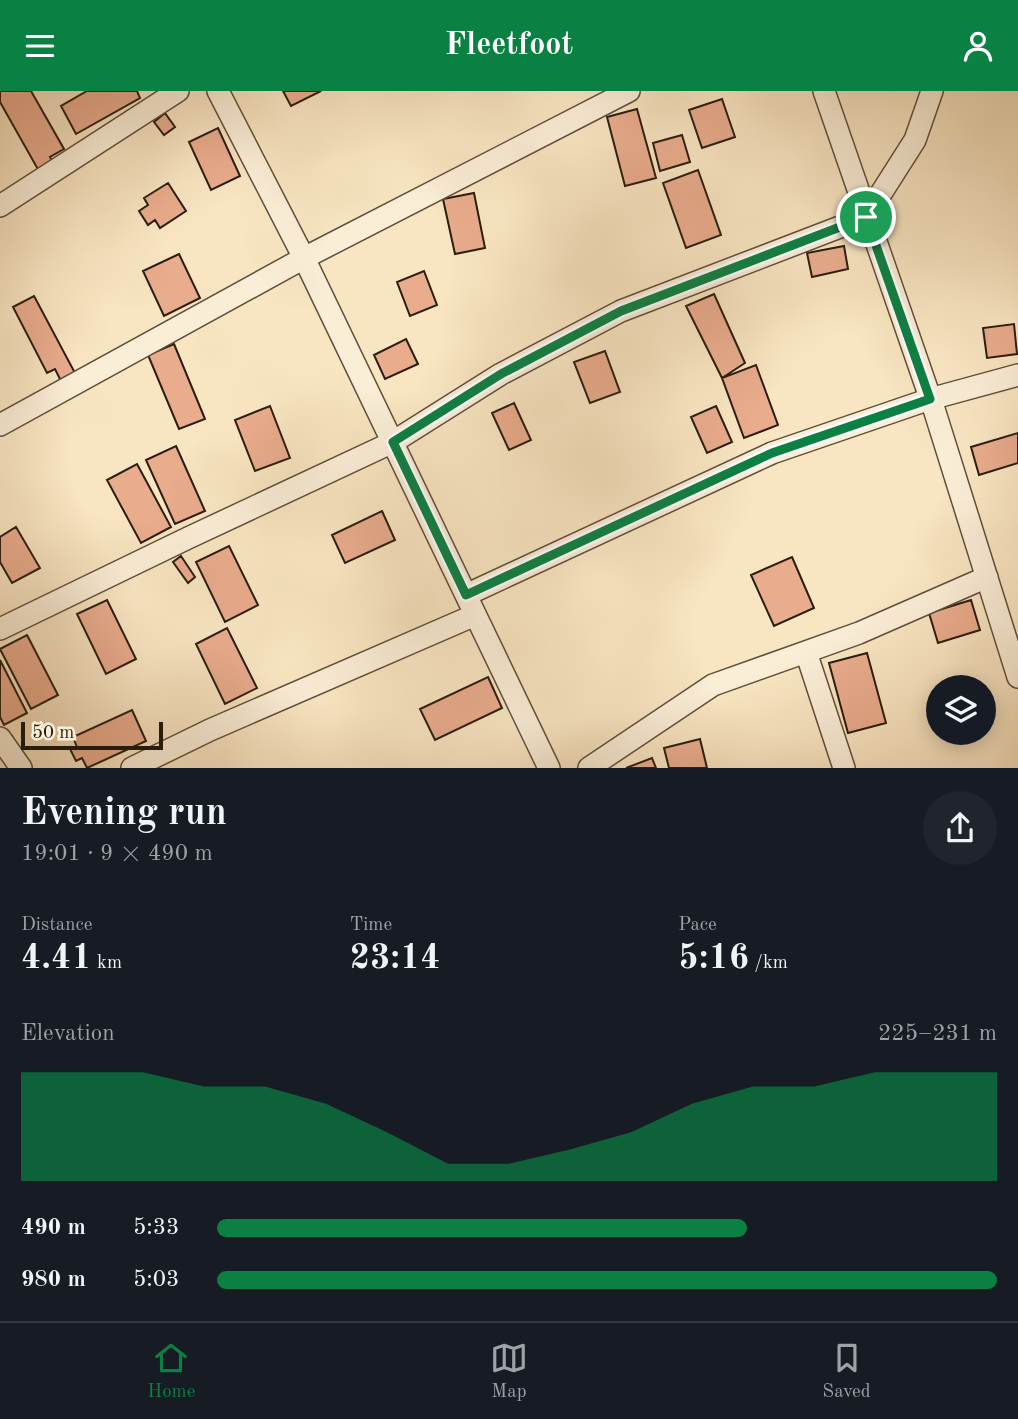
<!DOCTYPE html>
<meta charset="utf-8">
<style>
body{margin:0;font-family:"Old Standard TT",serif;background:#20242c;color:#f1f3f6;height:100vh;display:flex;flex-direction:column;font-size:26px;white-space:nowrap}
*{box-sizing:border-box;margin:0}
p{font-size:23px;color:#9ea1a6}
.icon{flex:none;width:38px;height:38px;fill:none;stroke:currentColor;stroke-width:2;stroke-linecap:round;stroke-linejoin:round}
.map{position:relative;height:677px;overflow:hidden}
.sheet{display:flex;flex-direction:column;background:#171b24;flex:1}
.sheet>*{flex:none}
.fabs{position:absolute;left:926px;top:584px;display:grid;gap:14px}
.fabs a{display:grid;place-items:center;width:70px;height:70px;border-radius:50%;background:#171b24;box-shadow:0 4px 18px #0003;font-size:35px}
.scale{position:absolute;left:21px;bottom:18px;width:142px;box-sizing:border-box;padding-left:7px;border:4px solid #2a1d0e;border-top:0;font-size:19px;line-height:24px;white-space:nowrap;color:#2a1d0e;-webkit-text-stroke:5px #fbeed7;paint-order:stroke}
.pin{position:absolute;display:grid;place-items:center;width:60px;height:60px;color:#fff;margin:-30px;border:4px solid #fff;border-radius:50%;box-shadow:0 2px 7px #0007}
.round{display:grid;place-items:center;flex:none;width:74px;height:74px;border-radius:37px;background:#20242c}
.head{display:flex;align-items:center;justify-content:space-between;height:119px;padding:0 21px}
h1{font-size:38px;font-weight:700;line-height:52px}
.figures{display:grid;grid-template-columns:repeat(3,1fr);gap:10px;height:119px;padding:7px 21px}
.figures div{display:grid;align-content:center}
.figures b{font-size:35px;font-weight:700}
.figures small{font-size:19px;font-weight:400}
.figures p{font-size:19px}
.chart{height:196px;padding:14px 21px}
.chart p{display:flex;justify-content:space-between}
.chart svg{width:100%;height:126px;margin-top:7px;fill:#0b8043;opacity:.7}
ul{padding:0 21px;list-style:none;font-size:23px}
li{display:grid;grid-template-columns:112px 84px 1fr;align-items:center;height:52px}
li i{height:18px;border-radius:9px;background:#0b8043}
header{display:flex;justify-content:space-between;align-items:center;height:91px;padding:0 21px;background:#0b8043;color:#fff;font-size:32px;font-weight:700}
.tab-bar{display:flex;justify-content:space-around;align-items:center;height:98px;border-top:2px solid #363941;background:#171b24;font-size:19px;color:#9ea1a6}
.tab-bar a{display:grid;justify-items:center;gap:4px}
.tab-bar .on{color:#0b8043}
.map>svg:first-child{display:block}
.building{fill:#e9ac8d;stroke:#2a1d0e;stroke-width:2}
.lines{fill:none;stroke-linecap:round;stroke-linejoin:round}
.street-casing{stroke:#5e4f3b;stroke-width:24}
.street{stroke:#fbeed7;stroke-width:21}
.route-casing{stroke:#fff;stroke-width:14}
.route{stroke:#0b8043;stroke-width:9}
</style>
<header><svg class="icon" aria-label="menu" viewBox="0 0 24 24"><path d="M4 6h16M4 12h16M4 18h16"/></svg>Fleetfoot<svg class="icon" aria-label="person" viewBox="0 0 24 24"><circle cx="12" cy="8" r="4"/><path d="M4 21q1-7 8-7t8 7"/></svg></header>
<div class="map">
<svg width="1018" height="677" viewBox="0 0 1018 677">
<rect width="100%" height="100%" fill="#f9e5c2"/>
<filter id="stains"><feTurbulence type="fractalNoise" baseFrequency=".00286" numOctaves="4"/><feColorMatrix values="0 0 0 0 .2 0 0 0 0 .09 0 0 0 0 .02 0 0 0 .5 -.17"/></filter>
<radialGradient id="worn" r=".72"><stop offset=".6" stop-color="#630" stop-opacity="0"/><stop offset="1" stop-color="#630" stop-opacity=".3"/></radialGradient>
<path class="building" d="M0,0H31L64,58L50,66L54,74L40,82L0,11Z
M87,0H137L140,7L76,43L61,15Z
M283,0H321L291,15Z
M722,8L735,46L702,57L689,19Z
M637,18L656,87L625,95L607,26Z
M165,22L175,36L164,44L154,31Z
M218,37L240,85L211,99L189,51Z
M682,44L690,71L660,80L653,52Z
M698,79L721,144L686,157L663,92Z
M168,92L186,120L160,137L155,129L148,134L139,120L148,114L144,107Z
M474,102L485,157L455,163L443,108Z
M844,155L848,178L812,186L807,162Z
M179,163L200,207L164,225L143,180Z
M424,180L437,214L410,225L397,191Z
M714,203L745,272L722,287L686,215Z
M34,205L75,282L61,290L55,278L47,282L13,216Z
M1014,233L1017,263L987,267L983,237Z
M406,248L418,273L385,288L374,264Z
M174,253L205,328L179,338L148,264Z
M605,260L620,301L590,312L574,271Z
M756,274L778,334L744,347L722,287Z
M514,312L531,349L509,359L492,322Z
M270,315L290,367L255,380L235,329Z
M716,315L732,351L707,362L691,326Z
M1018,342V372L979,384L971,356Z
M176,355L205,420L175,433L146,369Z
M137,373L171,436L141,452L107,389Z
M382,420L395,449L345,472L332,444Z
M16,436L40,477L12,492L0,471V446Z
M229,455L258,514L225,531L196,471Z
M181,465L195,486L188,492L173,471Z
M792,466L814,517L774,535L751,484Z
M107,509L136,568L106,583L77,523Z
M971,509L980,539L938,552L929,522Z
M227,537L257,597L225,613L196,553Z
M27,544L58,604L31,618L0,558Z
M867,562L886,632L848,642L829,572Z
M0,569L27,622L4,634L0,626Z
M488,586L502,617L435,649L420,618Z
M132,619L146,650L87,677L82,667L76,670L70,658L77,656L73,646Z
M700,648L707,677H669L664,657Z
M652,667L656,677H626Z"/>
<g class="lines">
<defs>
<path id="street" d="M218,0L304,167L549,677
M824,0L934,318L1018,586
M0,115L178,0
M0,334L304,167L629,0
M466,504L772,362L930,308L1018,284
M0,538L188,447L393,351L501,283L621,220L866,126L915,49L932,0
M806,561L844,677
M0,647L21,677
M132,677L210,639L475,524
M589,677L713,594L859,542L987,486"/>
</defs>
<use href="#street" class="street-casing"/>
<use href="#street" class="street"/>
</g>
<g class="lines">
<defs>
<path id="route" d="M866,126L930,308L772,362L466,504L393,351L501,283L621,220Z"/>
</defs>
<use href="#route" class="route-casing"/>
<use href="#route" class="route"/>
</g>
<rect width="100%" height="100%" filter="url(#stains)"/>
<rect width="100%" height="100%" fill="url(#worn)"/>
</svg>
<div class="fabs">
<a><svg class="icon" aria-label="layers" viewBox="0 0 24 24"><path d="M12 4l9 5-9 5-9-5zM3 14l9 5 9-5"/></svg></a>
</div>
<div class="scale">50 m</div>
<div class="pin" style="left:866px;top:126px;background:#1e9e55"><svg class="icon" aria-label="arrive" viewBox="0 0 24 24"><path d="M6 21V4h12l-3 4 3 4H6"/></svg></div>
</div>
<section class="sheet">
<div class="head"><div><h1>Evening run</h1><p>19:01 · 9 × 490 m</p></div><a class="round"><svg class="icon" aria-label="share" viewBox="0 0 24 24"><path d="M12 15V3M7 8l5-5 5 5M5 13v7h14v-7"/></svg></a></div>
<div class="figures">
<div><p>Distance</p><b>4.41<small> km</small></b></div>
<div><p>Time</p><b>23:14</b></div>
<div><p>Pace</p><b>5:16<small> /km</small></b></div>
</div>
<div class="chart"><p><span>Elevation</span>225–231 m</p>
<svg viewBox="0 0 160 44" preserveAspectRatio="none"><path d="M0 44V6L10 6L20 6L30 11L40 11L50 17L60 27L70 38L80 38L90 33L100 27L110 17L120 11L130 11L140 6L150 6L160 6V44z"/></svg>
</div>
<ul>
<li><b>490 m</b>5:33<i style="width:68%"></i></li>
<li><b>980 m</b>5:03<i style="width:100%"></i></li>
</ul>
</section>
<nav class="tab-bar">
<a class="on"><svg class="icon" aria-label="home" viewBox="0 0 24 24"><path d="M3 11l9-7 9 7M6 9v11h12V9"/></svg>Home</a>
<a><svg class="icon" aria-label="map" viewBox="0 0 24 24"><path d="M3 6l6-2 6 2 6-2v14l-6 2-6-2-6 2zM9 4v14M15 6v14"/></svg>Map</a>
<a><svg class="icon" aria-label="saved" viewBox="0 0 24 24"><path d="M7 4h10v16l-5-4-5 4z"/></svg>Saved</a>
</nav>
